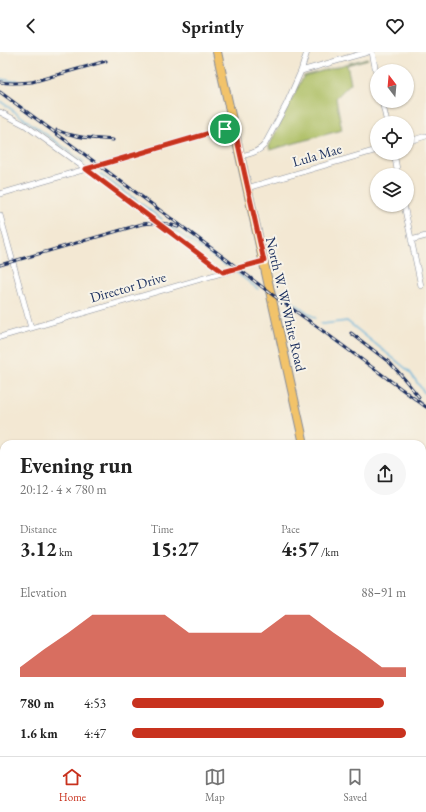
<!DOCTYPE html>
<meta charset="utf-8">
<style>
body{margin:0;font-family:"EB Garamond",serif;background:#f6f6f6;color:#222;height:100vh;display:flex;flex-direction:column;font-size:15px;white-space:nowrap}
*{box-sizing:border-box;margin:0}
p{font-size:13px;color:#767676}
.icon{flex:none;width:22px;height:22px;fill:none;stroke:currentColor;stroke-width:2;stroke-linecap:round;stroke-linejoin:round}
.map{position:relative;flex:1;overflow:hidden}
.side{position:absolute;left:0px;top:388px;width:426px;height:316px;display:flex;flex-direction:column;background:#fff;border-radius:12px 12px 0 0;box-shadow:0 1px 3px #0004}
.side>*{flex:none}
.needle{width:26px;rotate:344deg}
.tools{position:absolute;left:370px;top:12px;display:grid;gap:8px}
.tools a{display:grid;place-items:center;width:44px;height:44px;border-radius:50%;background:#fff;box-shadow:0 1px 3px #0004;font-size:20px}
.pin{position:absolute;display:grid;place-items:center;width:34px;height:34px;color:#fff;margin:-17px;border:2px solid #fff;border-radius:50%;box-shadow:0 1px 4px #0007}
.round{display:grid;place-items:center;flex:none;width:42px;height:42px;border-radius:21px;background:#f6f6f6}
.summary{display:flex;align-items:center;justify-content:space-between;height:68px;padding:0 20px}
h1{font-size:22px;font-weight:700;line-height:30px}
.metrics{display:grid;grid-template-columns:repeat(3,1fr);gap:6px;height:68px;padding:4px 20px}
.metrics div{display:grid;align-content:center}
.metrics b{font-size:20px;font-weight:700}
.metrics small{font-size:11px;font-weight:400}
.metrics p{font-size:11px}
.chart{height:112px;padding:8px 20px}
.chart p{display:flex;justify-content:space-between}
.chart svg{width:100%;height:72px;margin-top:4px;fill:#c8321e;opacity:.7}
ul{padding:0 20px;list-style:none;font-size:13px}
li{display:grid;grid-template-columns:64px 48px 1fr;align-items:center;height:30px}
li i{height:10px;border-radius:5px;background:#c8321e}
header{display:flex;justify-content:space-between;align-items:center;height:52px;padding:0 20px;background:#fff;font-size:18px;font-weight:700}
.tabs{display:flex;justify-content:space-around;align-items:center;height:56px;border-top:1px solid #e0e0e0;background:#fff;font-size:11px;color:#767676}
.tabs a{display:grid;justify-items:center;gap:2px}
.tabs .selected{color:#c8321e}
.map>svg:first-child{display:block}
.green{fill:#abbd61;stroke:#637660}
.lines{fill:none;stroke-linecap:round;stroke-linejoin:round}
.stream{stroke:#5eafd9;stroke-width:1.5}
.minor-casing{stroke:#878c98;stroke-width:6}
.secondary-casing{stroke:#878c98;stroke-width:8}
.primary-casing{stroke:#878c98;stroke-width:10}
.motorway-casing{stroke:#878c98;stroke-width:10}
.minor{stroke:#fff;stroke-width:5}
.secondary{stroke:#fae7c3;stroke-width:7}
.primary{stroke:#f2c36a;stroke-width:8}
.motorway{stroke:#f2c36a;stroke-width:9}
.rail-casing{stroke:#1b2f5e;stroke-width:3}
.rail{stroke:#f7f3e8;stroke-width:1.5;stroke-dasharray:4.5;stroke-linecap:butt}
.route-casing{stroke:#fff;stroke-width:8}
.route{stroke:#c8321e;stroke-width:5}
.labels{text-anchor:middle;stroke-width:4;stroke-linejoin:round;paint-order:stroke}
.street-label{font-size:14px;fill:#1b2f5e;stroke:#f7f3e8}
</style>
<header><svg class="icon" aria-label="back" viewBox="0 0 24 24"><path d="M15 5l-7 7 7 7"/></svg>Sprintly<svg class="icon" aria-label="heart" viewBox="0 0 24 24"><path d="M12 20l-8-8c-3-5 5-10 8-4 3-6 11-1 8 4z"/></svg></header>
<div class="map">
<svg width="426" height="704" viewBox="0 0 426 704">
<rect width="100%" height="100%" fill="#f7f3e8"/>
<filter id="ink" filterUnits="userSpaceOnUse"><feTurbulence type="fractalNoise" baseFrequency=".025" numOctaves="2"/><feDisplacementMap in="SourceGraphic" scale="8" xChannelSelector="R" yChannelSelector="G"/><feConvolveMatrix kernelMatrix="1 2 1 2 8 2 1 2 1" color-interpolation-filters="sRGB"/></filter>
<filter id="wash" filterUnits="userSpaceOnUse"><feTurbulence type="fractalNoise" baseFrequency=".012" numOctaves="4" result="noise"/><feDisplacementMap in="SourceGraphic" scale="16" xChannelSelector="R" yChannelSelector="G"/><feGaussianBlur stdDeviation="0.9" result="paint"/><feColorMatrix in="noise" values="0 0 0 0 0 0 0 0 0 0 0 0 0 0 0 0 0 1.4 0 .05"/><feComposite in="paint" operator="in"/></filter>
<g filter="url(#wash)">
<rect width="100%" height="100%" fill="#f3e8d3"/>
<path class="green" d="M367,6L368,7L347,13L351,31L336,46L342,78L270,98L269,94L301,29L304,24Z
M74,700H102L116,704H61Z"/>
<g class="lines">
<path class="stream" d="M0,27L11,29L17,28
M0,49L84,110
M100,122L162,167
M172,176L227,214
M236,220L258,237
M279,242H282L315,266
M321,271L323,272L347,269L409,319L426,343"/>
</g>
</g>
<g filter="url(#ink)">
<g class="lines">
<defs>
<path id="minor" d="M372,0L377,25
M301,19L368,0
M382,49L387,71
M0,60L25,73L86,117L223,220
M407,90L426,84
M394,101L398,123
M240,104C250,102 259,100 265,92L286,53L301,19L307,0
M247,136L377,98
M0,142L234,74
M404,153L421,234
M0,163L31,276
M411,188L426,184
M0,285L263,209
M0,576L4,575
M0,640L4,636
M41,700L42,704
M205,700L208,704
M0,702L4,700
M185,704L189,700"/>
<path id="secondary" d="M0,541L4,540
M422,576L426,575
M361,704L367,700"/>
<path id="primary" d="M217,0L304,392
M381,700L382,704
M392,700L393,704"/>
<path id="motorway" d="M422,670L426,668
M417,704L426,699"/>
</defs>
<use href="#minor" class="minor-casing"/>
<use href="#secondary" class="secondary-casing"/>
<use href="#primary" class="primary-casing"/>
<use href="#motorway" class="motorway-casing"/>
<use href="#minor" class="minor"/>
<use href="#secondary" class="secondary"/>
<use href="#primary" class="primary"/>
<use href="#motorway" class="motorway"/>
<defs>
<path id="rail" d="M0,30C11,32 21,31 32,30L106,9
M0,40L226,207L270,241L312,271L426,355
M57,78C75,86 94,86 113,88
M0,213L142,172C155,170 166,170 178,175
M351,281L390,311L401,323L419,345"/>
</defs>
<use href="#rail" class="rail-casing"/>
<use href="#rail" class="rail"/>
</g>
</g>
<g class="lines" filter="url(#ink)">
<defs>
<path id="route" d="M234,74L264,209L223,220L86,117Z"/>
</defs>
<use href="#route" class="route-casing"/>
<use href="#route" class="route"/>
</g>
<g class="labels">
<g class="street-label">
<text transform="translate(317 103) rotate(-16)" y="5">Lula Mae</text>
<text transform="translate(128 235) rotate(-16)" y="5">Director Drive</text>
<text transform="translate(286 252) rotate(77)" y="5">North W. W. White Road</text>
</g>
</g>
</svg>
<div class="tools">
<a><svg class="needle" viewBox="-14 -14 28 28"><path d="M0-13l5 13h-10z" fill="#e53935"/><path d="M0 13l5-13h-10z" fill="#767676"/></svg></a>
<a><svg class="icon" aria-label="locate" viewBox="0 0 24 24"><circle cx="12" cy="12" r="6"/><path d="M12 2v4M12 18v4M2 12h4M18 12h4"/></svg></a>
<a><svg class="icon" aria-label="layers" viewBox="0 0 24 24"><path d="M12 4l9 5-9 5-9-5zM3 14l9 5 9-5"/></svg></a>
</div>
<div class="pin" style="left:225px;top:77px;background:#1e9e55"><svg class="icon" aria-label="arrive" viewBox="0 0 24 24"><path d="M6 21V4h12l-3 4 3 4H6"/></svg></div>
<section class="side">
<div class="summary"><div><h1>Evening run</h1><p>20:12 · 4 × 780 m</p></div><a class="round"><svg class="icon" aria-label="share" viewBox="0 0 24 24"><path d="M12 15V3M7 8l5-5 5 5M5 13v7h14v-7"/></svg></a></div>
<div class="metrics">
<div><p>Distance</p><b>3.12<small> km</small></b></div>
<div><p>Time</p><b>15:27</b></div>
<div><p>Pace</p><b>4:57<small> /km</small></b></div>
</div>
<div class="chart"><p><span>Elevation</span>88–91 m</p>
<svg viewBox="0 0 160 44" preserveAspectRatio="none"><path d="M0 44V38L10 27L20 17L30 6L40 6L50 6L60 6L70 17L80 17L90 17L100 17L110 6L120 6L130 17L140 27L150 38L160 38V44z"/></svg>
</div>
<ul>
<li><b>780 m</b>4:53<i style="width:92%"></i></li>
<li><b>1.6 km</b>4:47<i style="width:100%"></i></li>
</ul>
</section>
</div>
<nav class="tabs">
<a class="selected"><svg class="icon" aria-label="home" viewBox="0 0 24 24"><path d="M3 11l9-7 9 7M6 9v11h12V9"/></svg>Home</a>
<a><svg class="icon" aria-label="map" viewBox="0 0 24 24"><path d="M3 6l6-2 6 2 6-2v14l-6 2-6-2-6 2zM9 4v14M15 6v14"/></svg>Map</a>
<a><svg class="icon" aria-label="saved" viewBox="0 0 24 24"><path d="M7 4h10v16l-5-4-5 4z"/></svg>Saved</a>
</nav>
